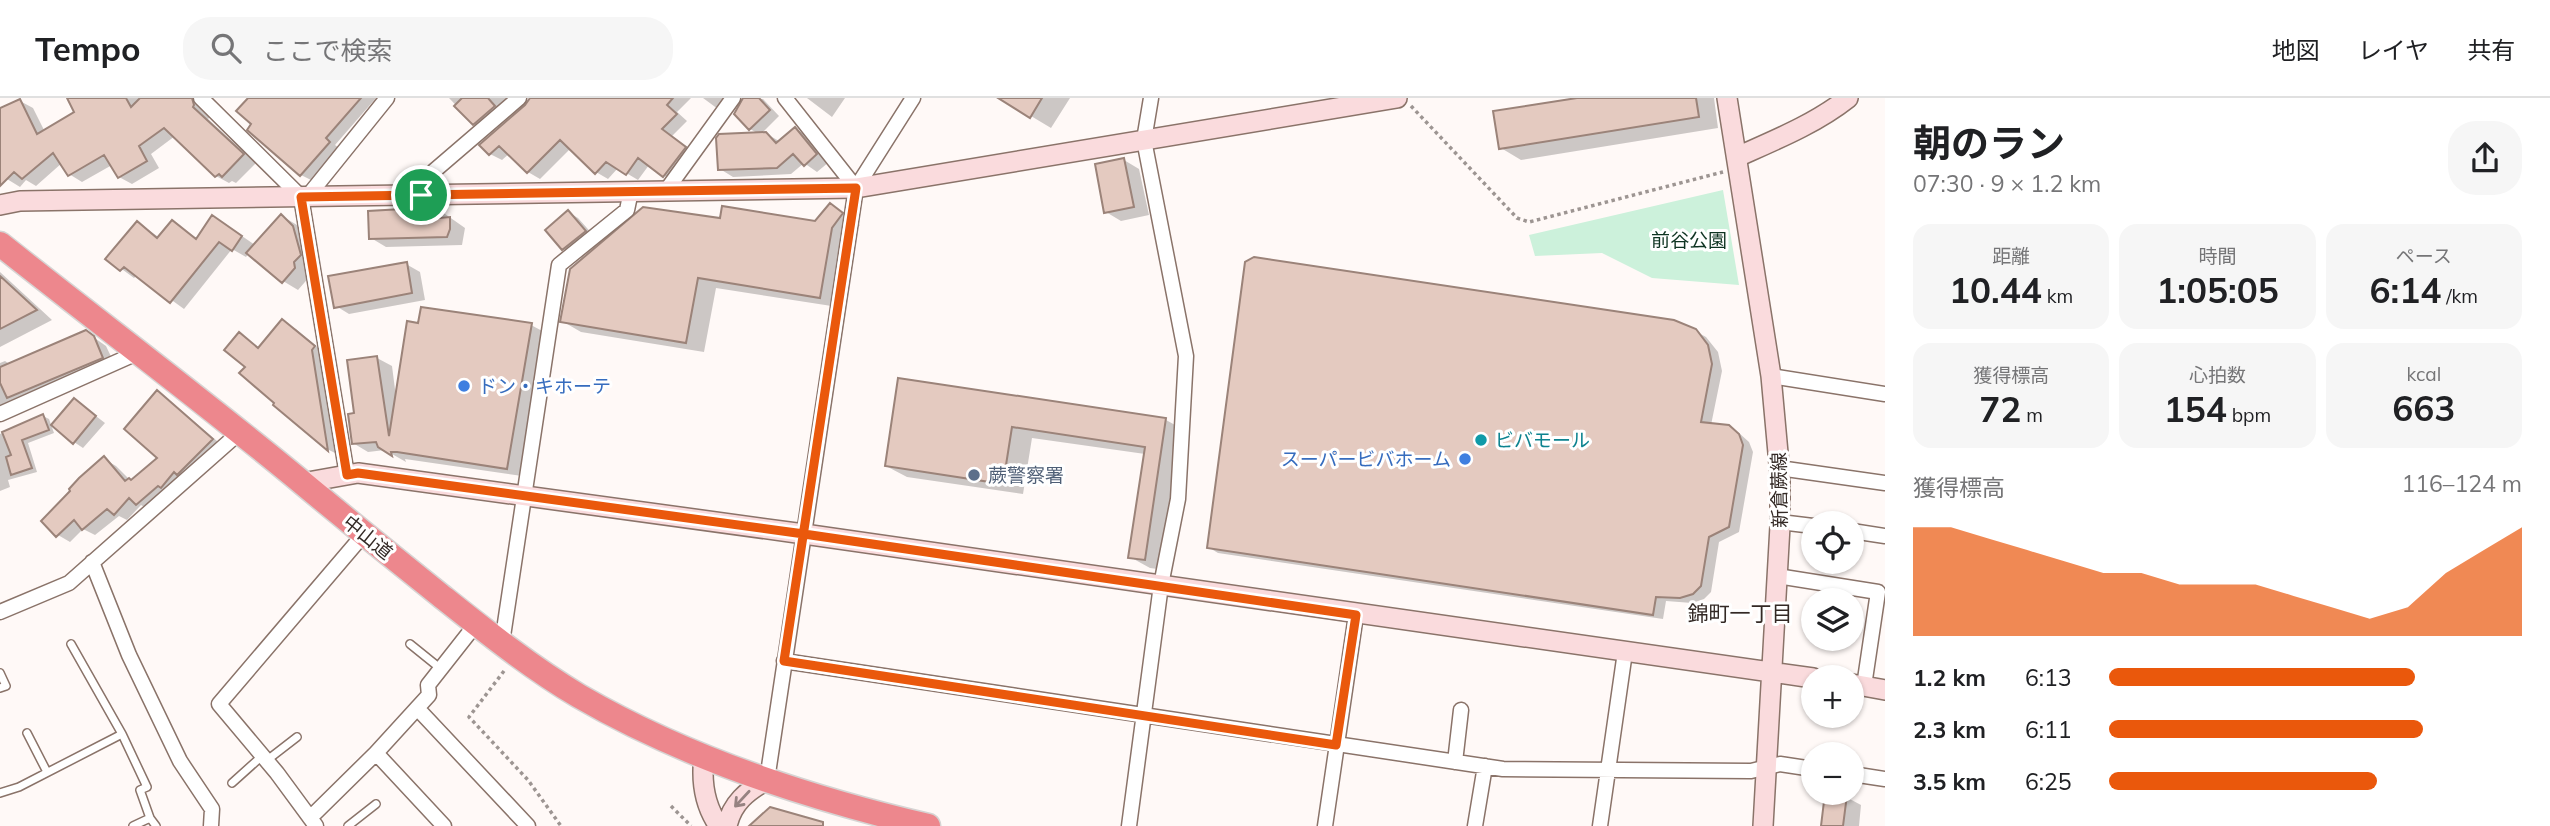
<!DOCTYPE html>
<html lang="ja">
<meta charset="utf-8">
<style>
body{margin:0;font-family:Mulish,"Noto Sans JP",sans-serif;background:#f6f6f6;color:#202124;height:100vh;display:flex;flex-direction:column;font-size:26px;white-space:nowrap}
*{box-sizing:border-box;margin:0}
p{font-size:23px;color:#757577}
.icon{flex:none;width:38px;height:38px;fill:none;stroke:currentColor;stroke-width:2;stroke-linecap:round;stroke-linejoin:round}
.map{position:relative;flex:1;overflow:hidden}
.details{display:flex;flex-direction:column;background:#fff;width:665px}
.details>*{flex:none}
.fabs{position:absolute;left:1801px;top:413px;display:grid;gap:14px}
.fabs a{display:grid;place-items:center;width:63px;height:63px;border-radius:50%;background:#fff;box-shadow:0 2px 5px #0004;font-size:35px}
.pin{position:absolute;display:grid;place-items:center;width:60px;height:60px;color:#fff;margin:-30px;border:4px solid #fff;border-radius:50%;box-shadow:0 2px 7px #0007}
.round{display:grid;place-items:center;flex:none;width:74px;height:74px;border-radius:28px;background:#f6f6f6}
.overview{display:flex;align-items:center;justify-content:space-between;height:119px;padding:0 28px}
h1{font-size:38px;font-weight:700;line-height:52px}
.stats{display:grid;grid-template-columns:repeat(3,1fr);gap:10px;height:119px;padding:7px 28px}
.stats div{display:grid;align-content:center;border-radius:18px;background:#f6f6f6;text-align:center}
.stats b{font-size:35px;font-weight:700}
.stats small{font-size:19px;font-weight:400}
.stats p{font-size:19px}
.chart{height:196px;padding:14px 28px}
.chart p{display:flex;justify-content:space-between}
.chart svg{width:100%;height:126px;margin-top:7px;fill:#ea580c;opacity:.7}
ul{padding:0 28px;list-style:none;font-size:23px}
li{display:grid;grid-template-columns:112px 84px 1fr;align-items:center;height:52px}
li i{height:18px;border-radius:9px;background:#ea580c}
header{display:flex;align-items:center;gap:42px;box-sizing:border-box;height:98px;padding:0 35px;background:#fff;border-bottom:2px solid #e0e0e0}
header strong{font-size:33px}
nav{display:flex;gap:38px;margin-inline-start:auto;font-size:24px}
.search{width:490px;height:63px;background:#f6f6f6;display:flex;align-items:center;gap:18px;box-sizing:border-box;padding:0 24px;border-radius:28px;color:#757577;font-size:26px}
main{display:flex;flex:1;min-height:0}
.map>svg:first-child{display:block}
.green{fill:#ccf1db}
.shadow{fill:#0003}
.building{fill:#e4cac0;stroke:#9b8379;stroke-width:2}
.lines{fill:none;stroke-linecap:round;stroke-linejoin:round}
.lane-casing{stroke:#8a7369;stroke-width:10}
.street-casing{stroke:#8a7369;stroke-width:17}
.secondary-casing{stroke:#8a7369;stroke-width:22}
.highway-casing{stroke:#d6d4d3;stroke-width:27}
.path{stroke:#9d9592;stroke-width:3.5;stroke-dasharray:3.5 3.5;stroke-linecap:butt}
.lane{stroke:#fff;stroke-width:7}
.street{stroke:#fff;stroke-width:14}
.secondary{stroke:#fadbdd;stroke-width:19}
.highway{stroke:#ed878d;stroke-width:24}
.oneway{stroke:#968281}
.route-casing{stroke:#fff;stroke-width:14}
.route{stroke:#ea580c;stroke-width:9}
.shop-dot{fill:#3f7fe0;stroke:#fff;stroke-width:2.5}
.culture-dot{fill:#0f9aa8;stroke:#fff;stroke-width:2.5}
.service-dot{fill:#5c6f8a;stroke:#fff;stroke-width:2.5}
.labels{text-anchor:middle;stroke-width:6;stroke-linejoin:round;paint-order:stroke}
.park-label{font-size:19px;fill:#0e3422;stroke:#fff}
.shop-label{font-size:19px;fill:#366cbe;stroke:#fff;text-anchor:start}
.culture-label{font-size:19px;fill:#0d838f;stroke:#fff;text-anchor:start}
.service-label{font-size:19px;fill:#4e5e75;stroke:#fff;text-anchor:start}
.street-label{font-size:19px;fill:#332925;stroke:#fff}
.neighbourhood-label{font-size:21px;fill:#332925;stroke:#fff}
</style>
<header>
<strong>Tempo</strong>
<div class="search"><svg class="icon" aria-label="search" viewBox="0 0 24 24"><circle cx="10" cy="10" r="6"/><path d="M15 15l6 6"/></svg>ここで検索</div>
<nav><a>地図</a><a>レイヤ</a><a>共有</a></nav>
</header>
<main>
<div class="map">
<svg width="1885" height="728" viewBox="0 0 1885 728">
<rect width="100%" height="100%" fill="#fff9f7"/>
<path class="green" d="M1723,92L1739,187L1652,180L1602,155L1535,158L1529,137Z"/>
<path class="shadow" d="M69,0H208L205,12L210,19L208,21L256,65L236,85L232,83L229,85L216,78L175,38L151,56L159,70L132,86L119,79L112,67L82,84L69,76L62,65L36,88L26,82L20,89L7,81L0,74V12L20,3L33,10L45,34L76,15Z
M251,0H376L335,47L339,50L311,82L301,77L253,26Z
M449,0H523L485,32L474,26Z
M530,0H691L677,14L687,23L672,38L696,56L675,85L649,67L638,82L618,70L608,81L596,74L571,50L540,81L528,74L510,55L502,62L490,56L527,8Z
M703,0H727L722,14Z
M749,0L763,1L779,18L761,36L765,35L779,43L796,31L808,38L829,64L817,74L804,65L791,76L733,79L720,71L759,36L750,31Z
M807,0H845L832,19Z
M1001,0H1070L1051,30Z
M1588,0H1714L1718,30L1521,62L1501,50Z
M1124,62L1139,71L1149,117L1121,123L1106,114Z
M830,107L860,127L850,140L838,209L716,190L704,254L581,234L562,223L722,122L816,124Z
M438,111L465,130L462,147L386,149L371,140Z
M568,114L578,120L595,139L573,156L563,151Z
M282,118L297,127L308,139L311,177L298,192L283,183L249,155L246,159L232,151L184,211L137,177L134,180L108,161L138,125L160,140L173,124L198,141L226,127L255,147Z
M406,166L420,174L425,202L349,216L336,208Z
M0,174L52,222L0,249Z
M282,224L296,231L327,257L341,358L329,352L275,307L277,305L247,269L240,237L260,250Z
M531,227L546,235L522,378L405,361L406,364L385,352L368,354L353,345L356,317L377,260L392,268L396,299Z
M1695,233L1706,239L1718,254L1722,273L1711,327L1728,329L1739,335L1749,344L1753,354L1739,434L1719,444L1711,494L1704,501L1692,505L1666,503L1663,521L1218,455L1208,449Z
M86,234L106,248L115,267L0,316V265L5,263L11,267Z
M899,282L1166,322L1186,333L1165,472L1150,470L1130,459L1145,356L1032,340L1023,396L907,379L886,368Z
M157,295L169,302L224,349L149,412L141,407L127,422L119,418L95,437L83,431L70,444L58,437L104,361L116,368L132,384L160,360Z
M75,302L105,325L83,350L74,344Z
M43,318L49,321L54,335L28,345L37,374L8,382L10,389L0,393V336Z
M1846,699L1861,707L1859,728H1823Z"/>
<path class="building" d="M67,0H126L131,9L140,0H192L194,7L193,9L244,56L222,79L219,76L215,79L164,30L139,48L147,63L118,80L104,57L68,78L53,55L22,81L14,74L0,88V10L20,1L37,36L74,14Z
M248,0H361L326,40L330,44L300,78L247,32L251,26L236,13Z
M462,0H488L495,8L473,27L454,8Z
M530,0H673L667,7L677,16L662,31L686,49L663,79L638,60L626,77L606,64L595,76L560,42L527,75L499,48L489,57L479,47L525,7Z
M743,0H759L770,12L749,32L734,16Z
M998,0H1042L1030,20Z
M1577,0H1696L1699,19L1499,51L1493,13Z
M795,29L817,56L804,68L793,56L777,70L718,72L716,40L719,36L766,34L776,45Z
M1124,60L1134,109L1104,115L1095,66Z
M830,105L843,115L832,130L820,200L698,180L686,245L560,224L570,171L643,109L720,120L722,108L815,123Z
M438,109L440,120L450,119V131L447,139L369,141L368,113Z
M568,112L586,133L562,152L545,132Z
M281,116L293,128L301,157L294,164L295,170L282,185L246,155Z
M212,117L242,138L232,153L219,144L170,205L124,169L120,173L105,161L137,123L157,140L172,122L196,141Z
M1254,159L1674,222L1696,231L1708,247L1712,266L1701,324L1729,327L1739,336L1743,347L1729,429L1709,439L1701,488L1693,496L1680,500L1656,499L1653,517L1207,450L1245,164Z
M407,164L412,195L334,210L328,178Z
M0,178L37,212L0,231Z
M421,209L532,225L507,371L397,354H391L392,358L378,349L376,344L352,346L348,316L354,315L347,262L377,258L389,338L407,223L418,225Z
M282,221L315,248L312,252L328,353L273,307L274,305L239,275L245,269L224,252L239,234L258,250Z
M86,232L94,238L103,260L7,300L0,285V269Z
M898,280L1166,320L1145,462L1128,460L1145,349L1012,329L1003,386L885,368Z
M157,292L213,341L177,377L174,374L161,390L158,388L136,407L129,400L114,417L107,411L82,432L74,422L56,439L41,423L70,393L69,391L79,380L104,358L125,383L129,380L131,382L157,360L124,331Z
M74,300L96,318L73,346L51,327Z
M43,316L49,332L22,342L32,370L11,377L6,359L11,357L2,334Z
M1825,695L1847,697L1843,728H1821Z
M770,709L823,724V728H749Z"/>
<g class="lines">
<defs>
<path id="lane" d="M71,546L122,636L147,689L140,692L150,720L156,728
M410,546L441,571
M0,575L6,588L0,590
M27,635L47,674
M266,663L297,639
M232,685L262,658
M0,695L19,689L122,636
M133,728L150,720
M348,728L376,706"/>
<path id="street" d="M201,0L301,99L347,377
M785,0L856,90
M665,94L733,0
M421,97L427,79L519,0
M308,98L387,0
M1771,278L1885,296
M0,316L137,255
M1779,370L1885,385
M1780,424L1813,428
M1852,433L1885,438
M92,464L129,557L180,663L212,711L211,728
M1777,478L1878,494L1864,588
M0,514L69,485L240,334
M502,545L559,167L627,112L631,93
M784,563L1503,671L1751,673L1780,666L1813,671
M417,610L528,728
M376,655L429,597L428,587L476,526
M1455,664L1461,612
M1852,676L1885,681
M767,682L856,90L913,0
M310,720L376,655L444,728
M316,728L277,675L219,606L364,436
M1129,728L1161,487L1178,401L1186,258L1144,42L1151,0
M1325,728L1356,517
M1475,728L1485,668
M1600,728L1625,554"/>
<path id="secondary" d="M1727,0L1771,278L1780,377V428L1763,728
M1737,59C1775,42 1815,26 1848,0
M0,107L20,103L856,90L1397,0
M302,385L358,375L804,436L1813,580
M1852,586L1885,592
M704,658C701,683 704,707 719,728
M727,728C732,705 747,693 767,682"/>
<path id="highway" d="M0,146C97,223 197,298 293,377C341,417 390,457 440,497C484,532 530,569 579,598C686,660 808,700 928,728"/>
</defs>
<use href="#lane" class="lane-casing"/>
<use href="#street" class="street-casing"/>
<use href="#secondary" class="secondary-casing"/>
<use href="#highway" class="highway-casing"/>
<path class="path" d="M1411,8L1517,120L1529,124L1723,74
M504,573L469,619L528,682L561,728
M671,708L691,728"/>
<use href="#lane" class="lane"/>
<use href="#street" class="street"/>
<use href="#secondary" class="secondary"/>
<use href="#highway" class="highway"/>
</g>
<defs><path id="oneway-shaft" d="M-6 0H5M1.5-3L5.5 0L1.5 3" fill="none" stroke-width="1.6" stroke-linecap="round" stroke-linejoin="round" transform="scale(1.75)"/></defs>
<use class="oneway" href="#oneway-shaft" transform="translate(742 701) rotate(133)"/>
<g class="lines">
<defs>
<path id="route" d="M421,97L856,90L784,563L1336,647L1356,517L804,436L358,375L347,377L301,99L421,97"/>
</defs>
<use href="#route" class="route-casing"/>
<use href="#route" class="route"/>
</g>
<g class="shop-dot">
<circle cx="464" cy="288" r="7"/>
<circle cx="1465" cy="361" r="7"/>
</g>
<circle class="culture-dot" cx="1481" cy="342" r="7"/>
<circle class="service-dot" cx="974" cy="377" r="7"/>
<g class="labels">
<g class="park-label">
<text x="1689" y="149">前谷公園</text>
</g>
<g class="shop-label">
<text x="478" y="295">ドン・キホーテ</text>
<text x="1451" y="368" text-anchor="end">スーパービバホーム</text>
</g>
<g class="culture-label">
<text x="1495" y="349">ビバモール</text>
</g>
<g class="service-label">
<text x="988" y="384">蕨警察署</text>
</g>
<g class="street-label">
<text transform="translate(1779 392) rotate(-91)" y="7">新倉蕨線</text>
<text transform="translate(368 439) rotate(39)" y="7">中山道</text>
</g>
<g class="neighbourhood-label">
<text x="1740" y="523">錦町一丁目</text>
</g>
</g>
</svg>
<div class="fabs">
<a><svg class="icon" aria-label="locate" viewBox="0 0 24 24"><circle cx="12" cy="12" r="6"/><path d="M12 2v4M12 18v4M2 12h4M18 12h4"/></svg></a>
<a><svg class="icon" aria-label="layers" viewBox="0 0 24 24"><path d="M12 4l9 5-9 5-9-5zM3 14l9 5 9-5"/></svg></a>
<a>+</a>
<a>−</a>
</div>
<div class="pin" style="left:421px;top:97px;background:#1e9e55"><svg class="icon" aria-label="arrive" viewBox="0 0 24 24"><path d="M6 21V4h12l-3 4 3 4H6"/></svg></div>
</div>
<section class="details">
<div class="overview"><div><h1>朝のラン</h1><p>07:30 · 9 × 1.2 km</p></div><a class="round"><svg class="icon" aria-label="share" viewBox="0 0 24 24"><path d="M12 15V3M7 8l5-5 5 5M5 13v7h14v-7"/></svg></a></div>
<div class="stats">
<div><p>距離</p><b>10.44<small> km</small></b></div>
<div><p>時間</p><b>1:05:05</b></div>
<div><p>ペース</p><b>6:14<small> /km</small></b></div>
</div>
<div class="stats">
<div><p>獲得標高</p><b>72<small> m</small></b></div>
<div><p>心拍数</p><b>154<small> bpm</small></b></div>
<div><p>kcal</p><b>663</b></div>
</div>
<div class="chart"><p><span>獲得標高</span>116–124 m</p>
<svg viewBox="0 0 160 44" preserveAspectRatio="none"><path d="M0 44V6L10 6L20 10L30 14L40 18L50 22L60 22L70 26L80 26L90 26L100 30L110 34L120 38L130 34L140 22L150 14L160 6V44z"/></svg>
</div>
<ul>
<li><b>1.2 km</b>6:13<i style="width:74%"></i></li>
<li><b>2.3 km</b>6:11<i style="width:76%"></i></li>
<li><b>3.5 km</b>6:25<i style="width:65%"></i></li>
</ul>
</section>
</main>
